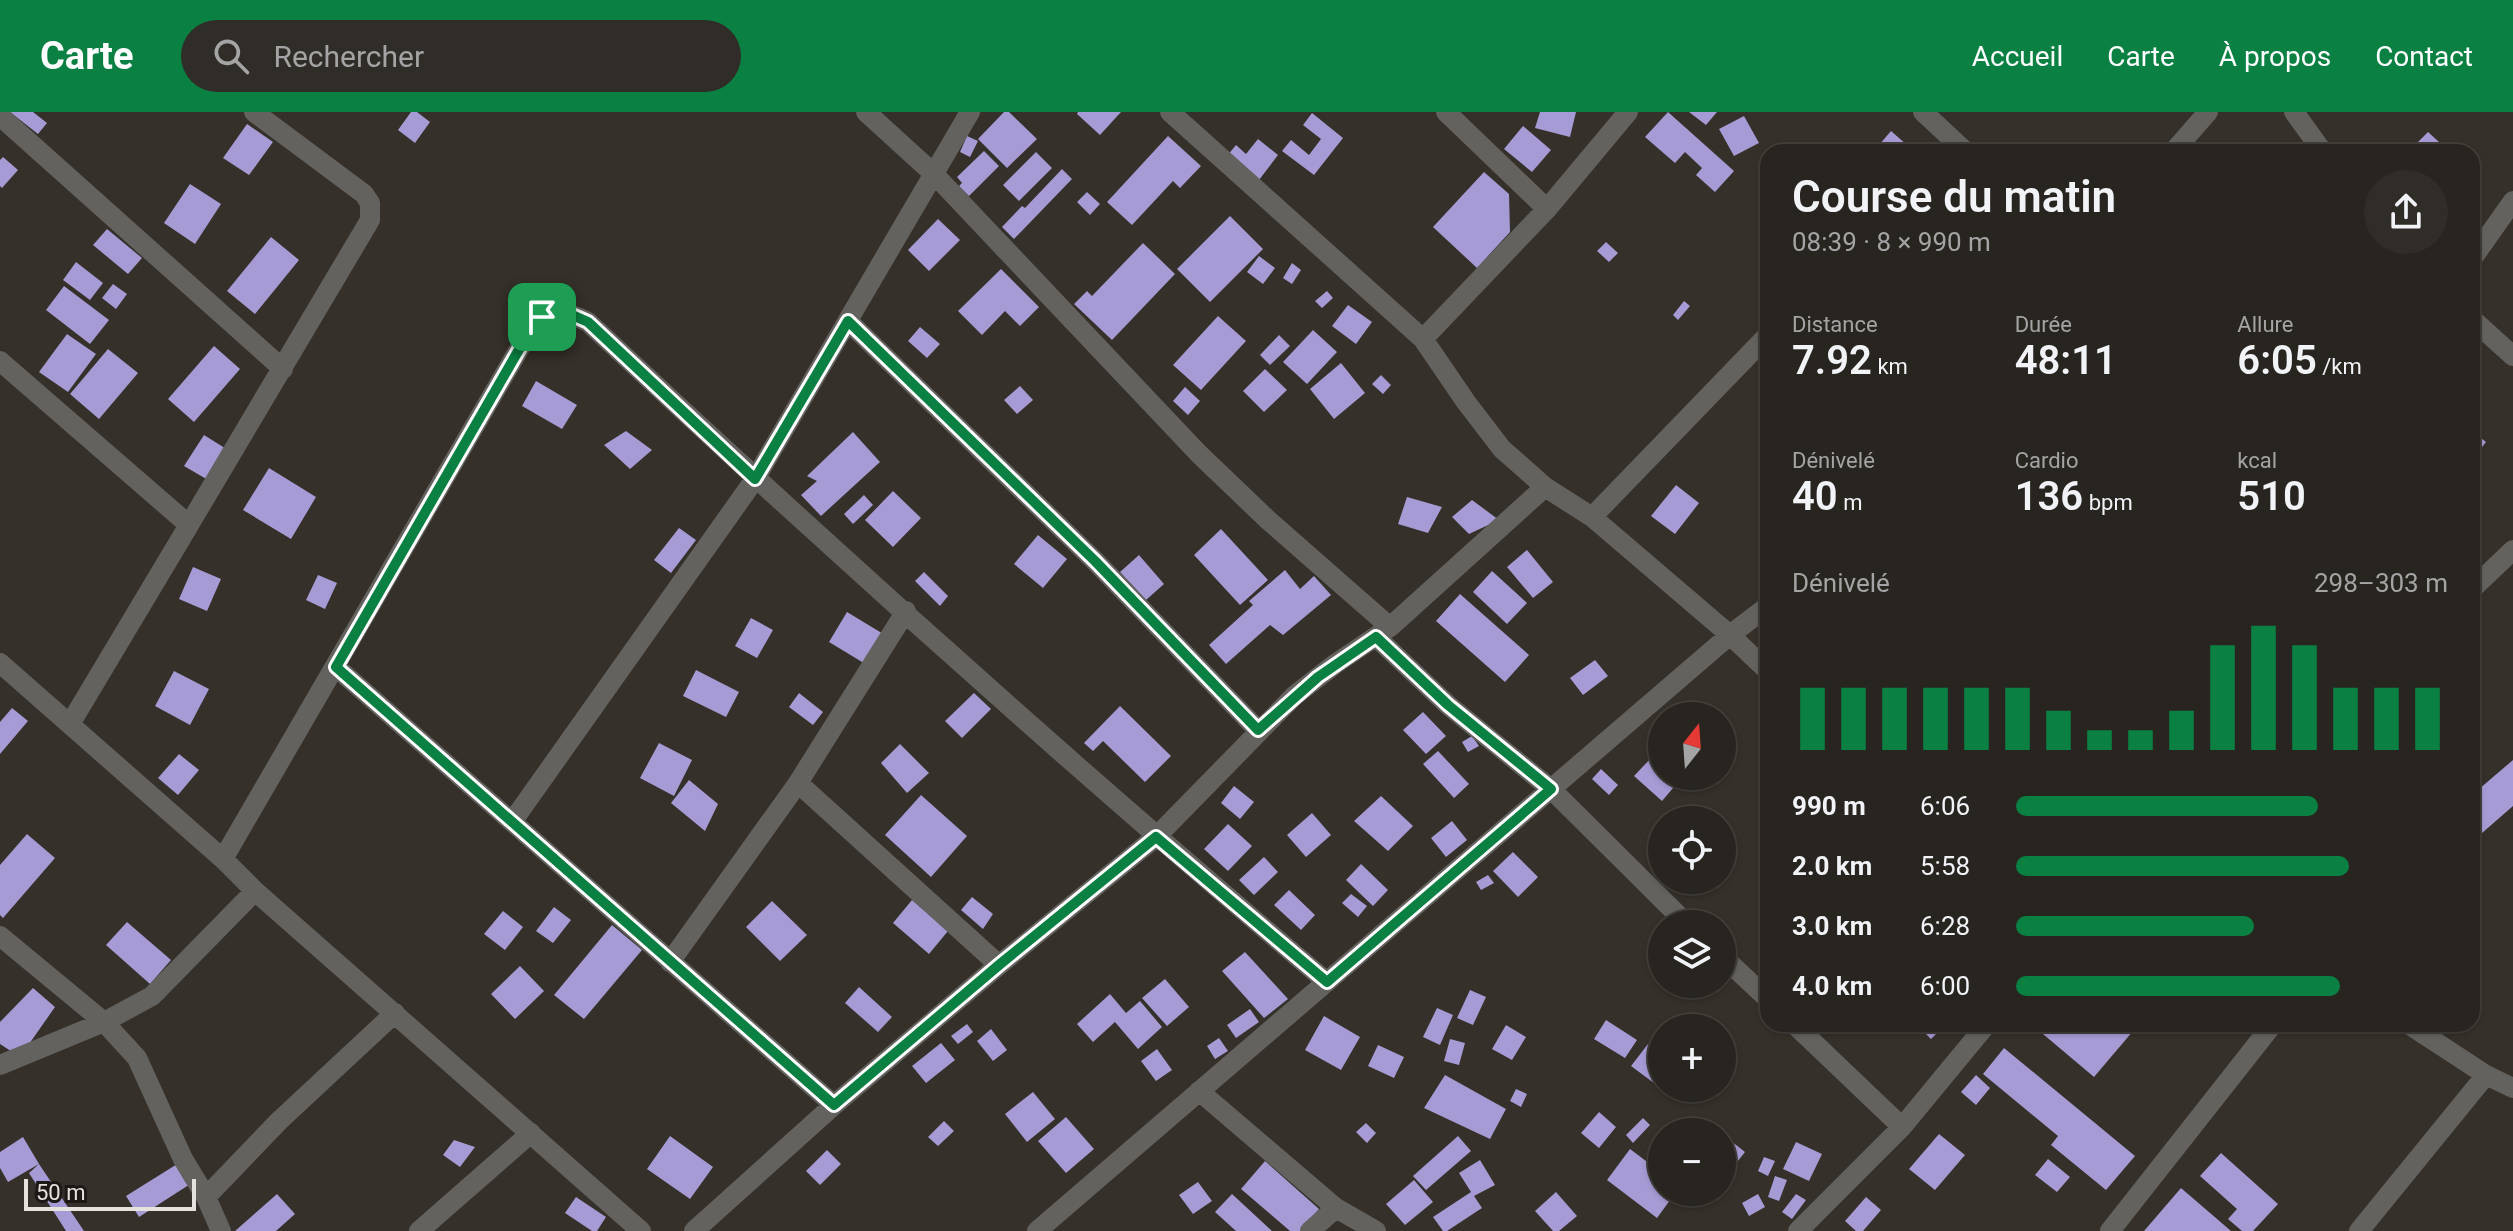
<!DOCTYPE html>
<html lang="fr">
<meta charset="utf-8">
<style>
body{margin:0;font-family:Roboto,sans-serif;background:#302c28;color:#f1f3f6;height:100vh;display:flex;flex-direction:column;font-size:30px;white-space:nowrap}
*{box-sizing:border-box;margin:0}
p{font-size:26px;color:#a5a4a4}
.icon{flex:none;width:44px;height:44px;fill:none;stroke:currentColor;stroke-width:2;stroke-linecap:round;stroke-linejoin:round}
.map{position:relative;flex:1;overflow:hidden}
.side{position:absolute;left:1760px;top:32px;width:720px;height:888px;display:flex;flex-direction:column;background:#28241f;border-radius:24px;box-shadow:0 2px 6px #0004,0 0 0 2px #44413d}
.side>*{flex:none}
.needle{width:52px;rotate:17deg}
.buttons{position:absolute;left:1648px;top:590px;display:grid;gap:16px}
.buttons a{display:grid;place-items:center;width:88px;height:88px;border-radius:50%;background:#28241f;box-shadow:0 2px 6px #0004,0 0 0 2px #44413d;font-size:40px}
.scale{position:absolute;left:24px;bottom:20px;width:172px;box-sizing:border-box;padding-left:8px;border:4px solid #e5e1dd;border-top:0;font-size:22px;line-height:28px;white-space:nowrap;color:#e5e1dd;-webkit-text-stroke:6px #1b1815;paint-order:stroke}
.pin{position:absolute;display:grid;place-items:center;width:68px;height:68px;color:#fff;margin:-34px;border-radius:16px;box-shadow:0 4px 12px #0006}
.round{display:grid;place-items:center;flex:none;width:84px;height:84px;border-radius:42px;background:#302c28}
.headline{display:flex;align-items:center;justify-content:space-between;height:136px;padding:0 32px}
h1{font-size:44px;font-weight:600;line-height:60px}
.metrics{display:grid;grid-template-columns:repeat(3,1fr);gap:12px;height:136px;padding:8px 32px}
.metrics div{display:grid;align-content:center}
.metrics b{font-size:40px;font-weight:600}
.metrics small{font-size:22px;font-weight:400}
.metrics p{font-size:22px}
.chart{height:224px;padding:16px 32px}
.chart p{display:flex;justify-content:space-between}
.chart svg{width:100%;height:144px;margin-top:8px;stroke:#0b8043;stroke-width:6}
ul{padding:0 32px;list-style:none;font-size:26px}
li{display:grid;grid-template-columns:128px 96px 1fr;align-items:center;height:60px}
li i{height:20px;border-radius:10px;background:#0b8043}
header{display:flex;align-items:center;gap:48px;box-sizing:border-box;height:112px;padding:0 40px;background:#0b8043;color:#fff}
header strong{font-size:38px}
nav{display:flex;gap:44px;margin-inline-start:auto;font-size:28px}
.search{width:560px;height:72px;background:#302c28;display:flex;align-items:center;gap:20px;box-sizing:border-box;padding:0 28px;border-radius:44px;color:#a5a4a4;font-size:30px}
.map>svg:first-child{display:block}
.building{fill:#a69bd4}
.lines{fill:none;stroke-linecap:round;stroke-linejoin:round}
.minor{stroke:#64625e;stroke-width:20}
.route-casing{stroke:#fff;stroke-width:16}
.route{stroke:#0b8043;stroke-width:10}
</style>
<header>
<strong>Carte</strong>
<div class="search"><svg class="icon" aria-label="search" viewBox="0 0 24 24"><circle cx="10" cy="10" r="6"/><path d="M15 15l6 6"/></svg>Rechercher</div>
<nav><a>Accueil</a><a>Carte</a><a>À propos</a><a>Contact</a></nav>
</header>
<div class="map">
<svg width="2513" height="1119" viewBox="0 0 2513 1119">
<rect width="100%" height="100%" fill="#353029"/>
<path class="building" d="M10,0H33L47,11L38,22Z
M411,0H417L430,10L415,31L398,18Z
M1004,0H1009L1037,27L1007,56L978,27Z
M1078,0H1121L1100,23L1077,2Z
M1540,0H1576L1570,25L1535,16Z
M1668,0L1734,59L1715,80L1696,63L1702,56L1685,40L1675,51L1645,25Z
M1689,0H1717L1706,13Z
M1312,1L1343,26L1314,63L1282,39L1291,28L1309,43L1321,27L1303,13Z
M1744,4L1759,31L1734,44L1719,17Z
M247,12L273,30L249,63L223,46Z
M1523,14L1551,38L1532,60L1504,37Z
M1891,19L1915,40H1873Z
M2428,20L2450,40H2408Z
M967,24L978,29L970,45L960,40Z
M1168,24L1201,54L1180,76L1173,69L1132,113L1107,90Z
M1258,27L1278,43L1259,68L1227,44L1236,33L1246,42Z
M984,39L999,54L969,84L959,74L962,71L957,65Z
M1036,40L1052,56L1019,89L1003,73Z
M3,45L18,58L2,76L0,74V48Z
M1062,57L1072,67L1014,127L1002,115L1022,94L1025,96Z
M1484,60L1509,82L1510,120L1477,156L1433,115Z
M190,72L221,92L195,132L164,111Z
M1087,80L1100,92L1090,103L1077,90Z
M1230,104L1263,137L1210,190L1177,157Z
M938,107L960,128L929,159L908,138Z
M107,117L142,146L128,162L93,133Z
M271,125L299,148L255,202L227,179Z
M1606,130L1618,141L1609,150L1597,139Z
M1143,131L1175,162L1112,228L1074,192L1087,179L1092,184Z
M1259,144L1275,156L1263,172L1247,160Z
M76,150L103,171L90,188L63,168Z
M1292,151L1301,158L1292,172L1283,166Z
M1001,157L1039,195L1020,214L1005,199L982,223L958,199Z
M113,172L127,182L116,197L102,186Z
M64,174L109,208L90,232L46,198Z
M1327,179L1333,186L1322,196L1315,189Z
M1684,189L1690,194L1678,208L1673,203Z
M1348,193L1372,210L1356,232L1332,214Z
M1218,204L1246,229L1201,278L1173,253Z
M920,215L940,232L927,246L908,229Z
M1313,218L1337,240L1307,272L1283,250Z
M67,222L96,242L68,280L39,260Z
M1279,223L1290,234L1270,253L1260,243Z
M214,234L240,257L194,310L168,287Z
M108,237L138,261L99,307L70,282Z
M1341,251L1365,281L1334,307L1310,277Z
M1265,257L1287,278L1264,300L1243,279Z
M1381,263L1391,273L1383,282L1372,272Z
M536,269L577,293L562,317L522,294Z
M1020,274L1033,288L1017,302L1004,288Z
M1185,275L1200,289L1188,303L1173,289Z
M626,319L652,338L630,357L604,333Z
M2472,319L2486,330L2472,348Z
M853,320L880,350L821,404L801,383L817,369L807,364Z
M204,323L228,338L208,368L184,354Z
M269,356L316,385L291,427L243,398Z
M1676,373L1699,391L1675,422L1651,404Z
M893,379L921,406L893,435L865,408Z
M864,383L873,393L853,412L844,402Z
M1407,385L1442,395L1428,421L1398,412Z
M1472,388L1499,408L1469,422L1452,405Z
M679,416L696,428L671,461L654,448Z
M1221,417L1268,468L1240,493L1194,443Z
M2472,422L2481,426L2472,446Z
M1038,423L1067,447L1043,476L1014,452Z
M1527,438L1553,470L1533,486L1507,455Z
M1139,443L1164,472L1146,488L1120,460Z
M193,455L221,467L207,499L179,487Z
M1285,458L1300,477L1314,464L1331,483L1283,523L1270,513L1226,552L1209,533L1253,493L1249,489Z
M1492,459L1527,491L1507,512L1473,480Z
M924,460L948,484L940,494L915,469Z
M318,463L337,471L325,497L306,488Z
M1460,482L1529,543L1505,570L1436,509Z
M847,500L885,523L867,553L829,530Z
M751,506L773,518L757,546L735,534Z
M1595,548L1608,564L1583,583L1570,566Z
M696,558L739,580L726,605L683,584Z
M174,559L209,577L190,613L155,594Z
M799,581L823,600L813,613L789,595Z
M974,581L991,597L962,626L945,609Z
M1120,594L1171,644L1145,670L1103,629L1093,639L1084,631Z
M12,596L28,609L0,642V610Z
M1423,600L1446,624L1426,642L1403,618Z
M1472,624L1479,634L1468,640L1462,630Z
M659,631L692,648L674,684L640,666Z
M900,632L929,661L907,681L881,651Z
M1438,639L1469,672L1454,686L1423,652Z
M179,642L199,658L178,683L158,666Z
M1652,645L1662,654V664H1673L1679,669L1662,689L1634,664Z
M2513,648V694L2474,728L2472,683Z
M1601,657L1618,673L1609,683L1592,667Z
M689,668L718,692L705,719L671,691Z
M1234,674L1254,690L1240,707L1221,691Z
M921,683L967,724L931,765L885,723Z
M1381,684L1413,714L1388,739L1354,709Z
M1312,701L1331,723L1306,745L1287,723Z
M1452,709L1467,728L1446,745L1431,726Z
M1228,712L1252,734L1228,759L1204,737Z
M27,722L55,746L3,806L0,803V753Z
M1513,740L1538,765L1518,785L1493,759Z
M1264,745L1278,760L1254,783L1239,768Z
M1361,752L1388,778L1373,794L1346,768Z
M1488,763L1494,771L1481,778L1476,770Z
M1289,778L1315,803L1301,818L1274,793Z
M1351,782L1367,794L1358,805L1342,791Z
M972,785L993,802L983,817L961,798Z
M912,788L948,819L929,842L893,811Z
M772,789L807,823L780,849L746,815Z
M554,795L571,808L553,831L536,819Z
M503,799L523,815L505,838L484,822Z
M127,810L171,848L150,872L106,833Z
M612,813L642,838L584,907L554,883Z
M1245,840L1288,887L1264,906L1222,859Z
M520,854L544,879L515,907L491,882Z
M1165,867L1189,895L1167,914L1142,886Z
M859,875L892,905L878,920L845,891Z
M33,876L55,895L20,945L0,932V910Z
M1470,878L1486,885L1473,913L1457,906Z
M1110,882L1126,901L1140,889L1162,915L1138,937L1115,910L1093,930L1077,912Z
M1437,896L1453,903L1440,933L1423,925Z
M1250,897L1259,910L1236,926L1227,913Z
M1324,904L1360,925L1341,958L1305,938Z
M1606,908L1637,928L1625,946L1594,927Z
M967,912L973,920L958,932L951,924Z
M1916,912H1946L1931,927Z
M2031,912H2139L2094,965Z
M1506,913L1526,925L1512,948L1492,937Z
M991,917L1007,938L993,949L977,929Z
M1219,926L1228,939L1215,947L1207,934Z
M1450,927L1465,931L1459,953L1444,949Z
M941,931L955,948L926,971L912,954Z
M1648,932L1662,943V977L1631,954Z
M1378,933L1404,945L1394,966L1368,954Z
M2004,936L2135,1044L2106,1078L2051,1033L2058,1024L1983,962Z
M1157,937L1172,958L1156,969L1141,949Z
M1445,963L1506,997L1490,1027L1424,996Z
M1976,963L1990,976L1976,993L1961,980Z
M1516,977L1527,982L1521,995L1510,989Z
M1033,980L1055,1007L1027,1030L1005,1002Z
M1599,1000L1616,1015L1599,1036L1581,1021Z
M1066,1005L1094,1037L1066,1061L1038,1029Z
M1643,1006L1650,1013L1633,1031L1626,1023Z
M944,1009L954,1019L938,1034L928,1025Z
M1366,1011L1376,1021L1367,1031L1356,1020Z
M1662,1020V1042L1651,1035Z
M1722,1022L1745,1040L1722,1069Z
M1939,1022L1965,1043L1935,1078L1909,1057Z
M670,1024L713,1055L690,1087L647,1057Z
M1458,1024L1471,1039L1426,1078L1413,1064Z
M23,1025L39,1052L8,1070L0,1056V1040Z
M454,1028L475,1035L460,1055L443,1043Z
M1796,1030L1822,1042L1809,1069L1783,1057Z
M1630,1037L1662,1061V1080H1676L1657,1106L1607,1068Z
M827,1038L841,1052L820,1073L806,1059Z
M2221,1041L2278,1092L2253,1119H2242L2228,1107L2237,1097L2200,1064Z
M1764,1045L1775,1049L1768,1064L1758,1059Z
M2048,1047L2070,1065L2057,1080L2035,1063Z
M1480,1048L1495,1073L1474,1084L1482,1096L1447,1119H1443L1433,1105L1471,1080L1459,1061Z
M182,1049L195,1069L139,1105L126,1084Z
M1265,1049L1319,1097L1300,1119H1290L1241,1077Z
M39,1052L84,1119H66L29,1061Z
M1775,1064L1787,1068L1779,1089L1768,1085Z
M1414,1068L1433,1090L1405,1113L1386,1092Z
M1198,1070L1212,1089L1193,1102L1179,1083Z
M2181,1076L2231,1119H2144Z
M1556,1080L1577,1104L1559,1119H1553L1535,1099Z
M277,1082L295,1102L276,1119H235Z
M1232,1082L1272,1119H1236L1215,1100Z
M1758,1082L1765,1095L1749,1104L1742,1091Z
M1796,1082L1806,1088L1792,1107L1782,1100Z
M576,1085L606,1105L597,1119H592L565,1101Z
M1866,1085L1881,1098L1863,1119H1856L1845,1109Z"/>
<g class="lines">
<path class="minor" d="M866,0L934,62L1199,342L1268,408L1390,515
M1170,0L1423,227L1466,290L1502,337L1545,375L1592,405L1730,523L1768,559
M1446,0L1547,97
M1923,0L1966,40
M2294,0L2323,40
M0,4L283,257
M2173,40L2208,0
M2472,147L2513,89
M2472,207L2513,244
M848,209L1095,449L1258,618
M1423,227L1547,97L1628,0
M0,249L189,413L70,612
M1592,405L1768,223
M189,413L370,108V91L364,82L254,0
M2472,477L2513,438
M1376,525L1448,593L1551,677L1687,812
M0,551L223,747L255,779L641,1119
M336,555L834,993
M798,671L999,853
M512,710L755,367L970,0
M223,747L532,215C552,194 565,199 588,210C829,436 1075,656 1327,870
M0,824L104,910L137,946L183,1047L206,1085L221,1119
M1722,844L1768,887
M670,850L798,671L906,499
M1794,912L1902,1015
M2408,912L2486,963L2513,976
M0,953L104,910L152,884L255,779
M1199,979L1336,1096L1376,1119
M206,1085L279,1009L395,901
M419,1119L531,1021
M694,1119L834,993L999,853L1156,725L1294,584L1335,552L1390,515L1545,375
M1037,1119L1730,523L1768,494
M1310,1119L1336,1096
M1798,1119L1902,1015L1987,912
M2110,1119L2273,912
M2359,1119L2486,963"/>
</g>
<g class="lines">
<defs>
<path id="route" d="M555,200L570,202L588,210L755,367L848,209L1095,449L1258,618L1318,565L1376,525L1448,593L1551,677L1327,870L1156,725L999,853L834,993L336,555L532,215L542,205Z"/>
</defs>
<use href="#route" class="route-casing"/>
<use href="#route" class="route"/>
</g>
</svg>
<div class="buttons">
<a><svg class="needle" viewBox="-14 -14 28 28"><path d="M0-13l5 13h-10z" fill="#e53935"/><path d="M0 13l5-13h-10z" fill="#a5a4a4"/></svg></a>
<a><svg class="icon" aria-label="locate" viewBox="0 0 24 24"><circle cx="12" cy="12" r="6"/><path d="M12 2v4M12 18v4M2 12h4M18 12h4"/></svg></a>
<a><svg class="icon" aria-label="layers" viewBox="0 0 24 24"><path d="M12 4l9 5-9 5-9-5zM3 14l9 5 9-5"/></svg></a>
<a>+</a>
<a>−</a>
</div>
<div class="scale">50 m</div>
<div class="pin" style="left:542px;top:205px;background:#1e9e55"><svg class="icon" aria-label="arrive" viewBox="0 0 24 24"><path d="M6 21V4h12l-3 4 3 4H6"/></svg></div>
<section class="side">
<div class="headline"><div><h1>Course du matin</h1><p>08:39 · 8 × 990 m</p></div><a class="round"><svg class="icon" aria-label="share" viewBox="0 0 24 24"><path d="M12 15V3M7 8l5-5 5 5M5 13v7h14v-7"/></svg></a></div>
<div class="metrics">
<div><p>Distance</p><b>7.92<small> km</small></b></div>
<div><p>Durée</p><b>48:11</b></div>
<div><p>Allure</p><b>6:05<small> /km</small></b></div>
</div>
<div class="metrics">
<div><p>Dénivelé</p><b>40<small> m</small></b></div>
<div><p>Cardio</p><b>136<small> bpm</small></b></div>
<div><p>kcal</p><b>510</b></div>
</div>
<div class="chart"><p><span>Dénivelé</span>298–303 m</p>
<svg viewBox="0 0 160 44" preserveAspectRatio="none"><path d="M5 44V25M15 44V25M25 44V25M35 44V25M45 44V25M55 44V25M65 44V32M75 44V38M85 44V38M95 44V32M105 44V12M115 44V6M125 44V12M135 44V25M145 44V25M155 44V25"/></svg>
</div>
<ul>
<li><b>990 m</b>6:06<i style="width:70%"></i></li>
<li><b>2.0 km</b>5:58<i style="width:77%"></i></li>
<li><b>3.0 km</b>6:28<i style="width:55%"></i></li>
<li><b>4.0 km</b>6:00<i style="width:75%"></i></li>
</ul>
</section>
</div>
